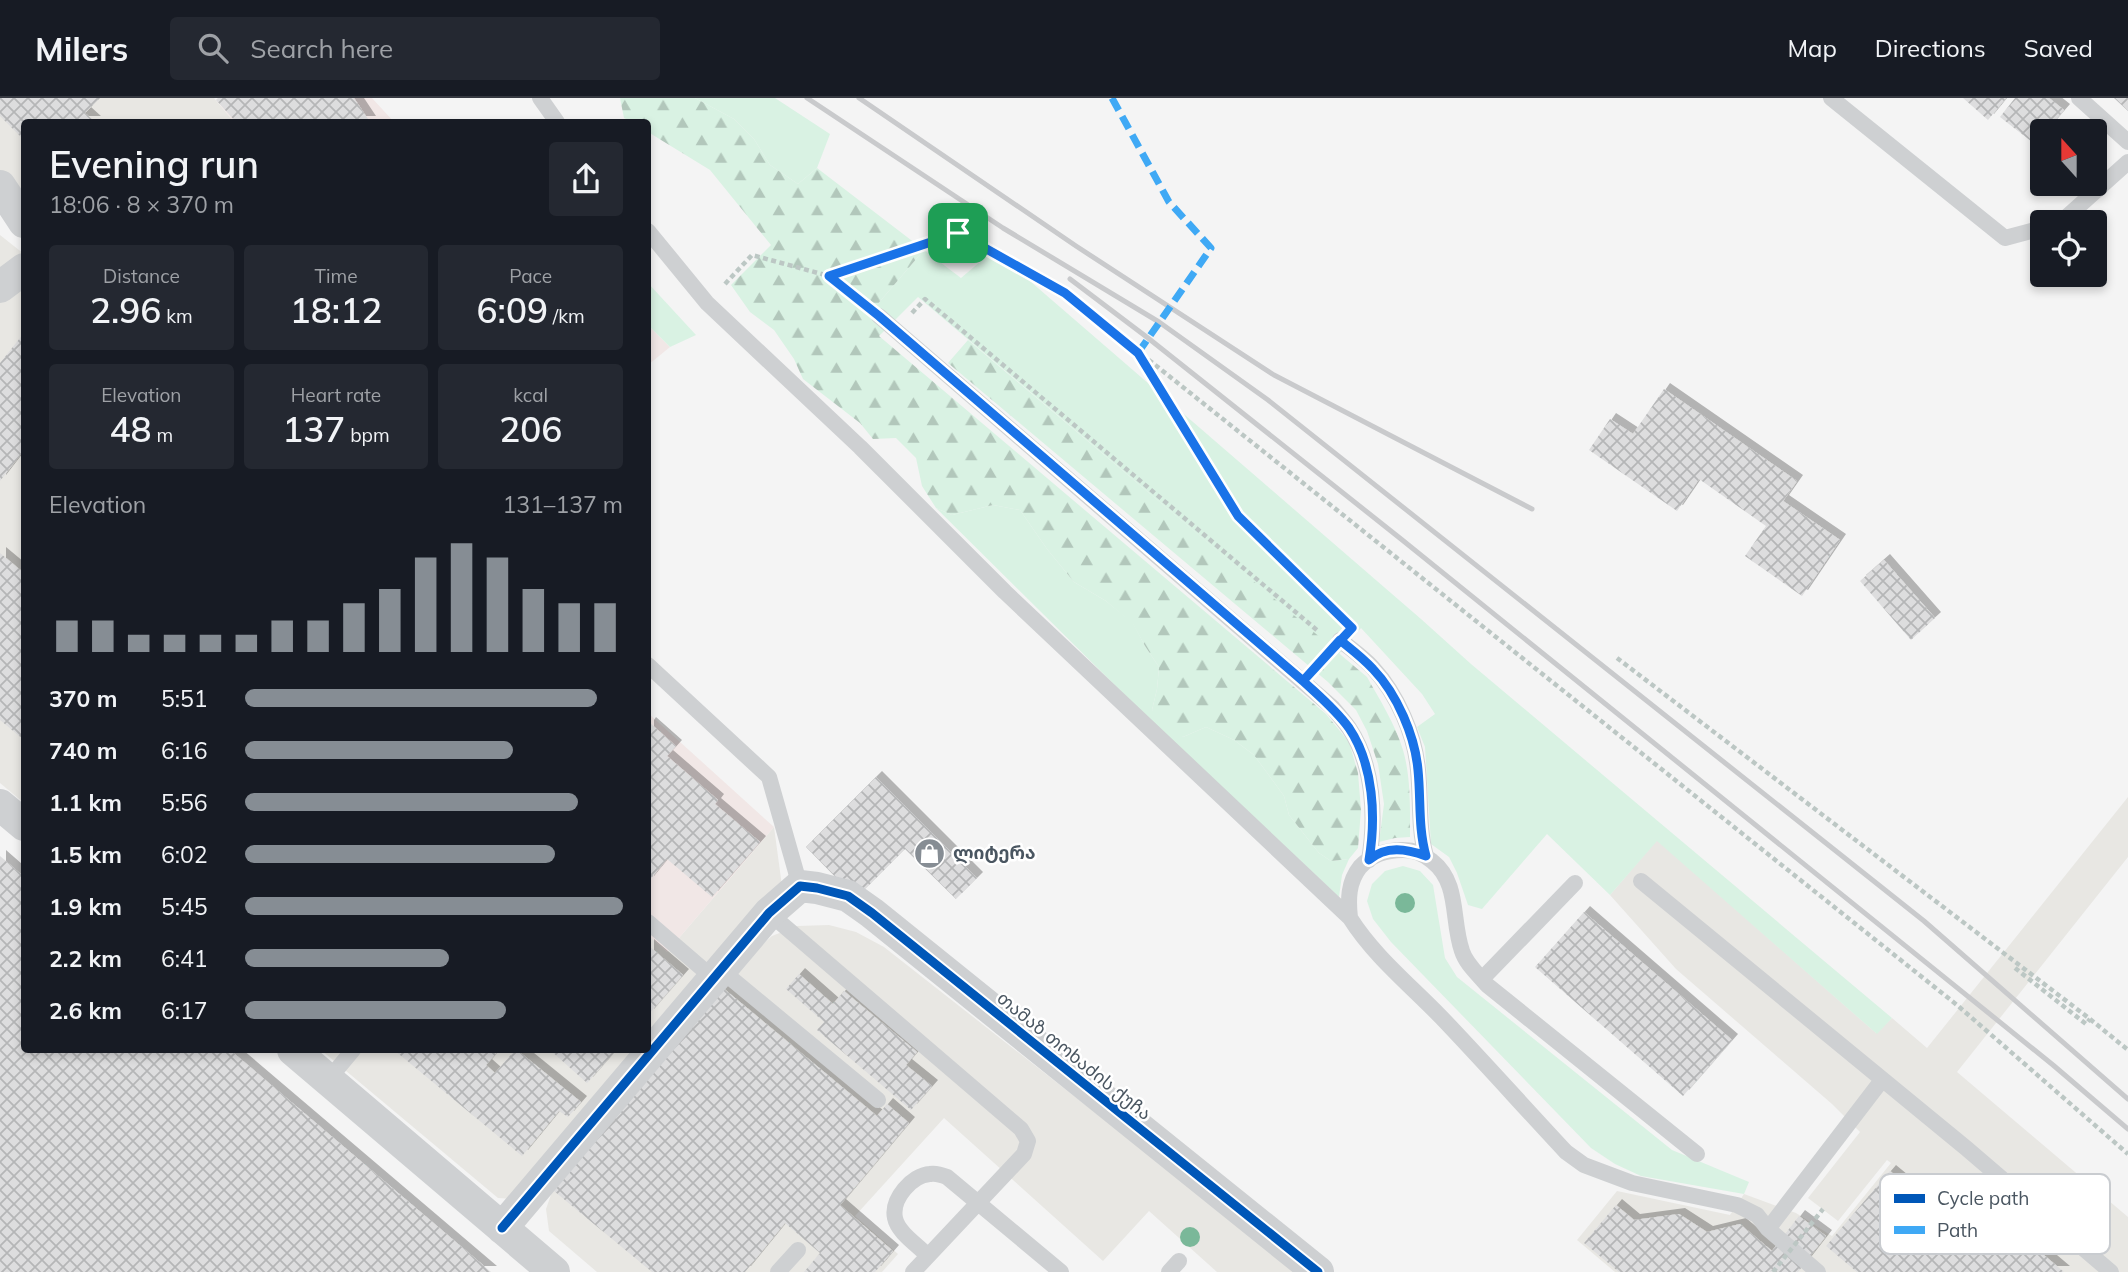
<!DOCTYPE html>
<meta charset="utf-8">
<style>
body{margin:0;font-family:Mulish,"Noto Sans Georgian",sans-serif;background:#242831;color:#f1f3f6;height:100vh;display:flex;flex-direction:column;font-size:26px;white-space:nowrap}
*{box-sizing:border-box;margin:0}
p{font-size:23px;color:#9ea1a6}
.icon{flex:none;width:38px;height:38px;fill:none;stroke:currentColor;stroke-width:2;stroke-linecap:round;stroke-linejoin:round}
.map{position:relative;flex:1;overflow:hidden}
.drawer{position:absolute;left:21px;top:21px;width:630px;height:934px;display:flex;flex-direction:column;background:#171b24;border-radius:7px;box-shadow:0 4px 10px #0003}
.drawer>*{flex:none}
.needle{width:46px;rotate:339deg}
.fabs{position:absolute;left:2030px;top:21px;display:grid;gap:14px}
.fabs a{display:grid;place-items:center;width:77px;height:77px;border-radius:7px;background:#171b24;box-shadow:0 4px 10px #0003;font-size:35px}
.pin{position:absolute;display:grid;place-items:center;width:60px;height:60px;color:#fff;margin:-30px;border-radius:14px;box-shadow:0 4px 10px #0006}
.round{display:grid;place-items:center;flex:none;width:74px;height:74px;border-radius:7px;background:#242831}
.head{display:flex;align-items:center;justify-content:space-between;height:119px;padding:0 28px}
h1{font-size:38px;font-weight:600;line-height:52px}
.metrics{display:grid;grid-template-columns:repeat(3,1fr);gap:10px;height:119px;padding:7px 28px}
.metrics div{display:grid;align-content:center;border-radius:7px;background:#242831;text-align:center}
.metrics b{font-size:35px;font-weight:600}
.metrics small{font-size:19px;font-weight:400}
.metrics p{font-size:19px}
.chart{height:196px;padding:14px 28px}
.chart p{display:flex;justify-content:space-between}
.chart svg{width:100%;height:126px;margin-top:7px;stroke:#868d94;stroke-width:6}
ul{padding:0 28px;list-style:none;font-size:23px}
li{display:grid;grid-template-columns:112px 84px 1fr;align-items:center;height:52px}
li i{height:18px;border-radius:9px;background:#868d94}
header{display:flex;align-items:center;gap:42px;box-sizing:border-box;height:98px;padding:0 35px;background:#171b24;border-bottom:2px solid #363941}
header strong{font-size:33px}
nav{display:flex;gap:38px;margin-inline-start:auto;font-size:24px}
.search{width:490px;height:63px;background:#242831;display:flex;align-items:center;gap:18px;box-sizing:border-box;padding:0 24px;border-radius:7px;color:#9ea1a6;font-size:26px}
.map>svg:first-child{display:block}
.commercial{fill:#e8e7e3}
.medical{fill:#f1e7e6}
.green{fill:#d9f2e3}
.forest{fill:url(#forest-firs)}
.building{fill:url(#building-cross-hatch);filter:url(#shadow)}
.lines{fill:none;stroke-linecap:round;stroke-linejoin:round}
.path{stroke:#bcc7c4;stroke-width:4.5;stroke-dasharray:5 3.5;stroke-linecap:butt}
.service{stroke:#ced0d2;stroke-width:16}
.minor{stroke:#ced0d2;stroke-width:32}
.rail{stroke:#c9cacc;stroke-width:5}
.path-bridge{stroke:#bcc7c4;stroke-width:4.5;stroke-dasharray:5 3.5;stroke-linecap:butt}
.quiet{stroke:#3fa9f5;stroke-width:7;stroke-dasharray:14 7;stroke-linecap:butt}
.cycleway-casing{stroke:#fff;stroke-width:13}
.cycleway{stroke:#0057b8;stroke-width:9}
.tree{fill:#7ab899}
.route-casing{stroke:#fff;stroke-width:14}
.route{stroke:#1a73e8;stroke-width:9}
.labels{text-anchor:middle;stroke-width:5;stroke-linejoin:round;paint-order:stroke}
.poi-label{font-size:18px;font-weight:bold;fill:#4a5661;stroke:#fff;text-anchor:start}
.street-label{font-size:18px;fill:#4a5661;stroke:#fff}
.key{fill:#fff;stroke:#c9ccd0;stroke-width:2}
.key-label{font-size:19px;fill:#4a5661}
</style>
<header>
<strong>Milers</strong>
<div class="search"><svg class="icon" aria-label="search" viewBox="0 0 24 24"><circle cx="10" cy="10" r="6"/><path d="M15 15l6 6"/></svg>Search here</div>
<nav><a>Map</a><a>Directions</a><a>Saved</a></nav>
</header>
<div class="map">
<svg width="2128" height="1174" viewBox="0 0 2128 1174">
<defs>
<pattern id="forest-firs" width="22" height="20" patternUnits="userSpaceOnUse" patternTransform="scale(1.75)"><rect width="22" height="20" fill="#d9f2e3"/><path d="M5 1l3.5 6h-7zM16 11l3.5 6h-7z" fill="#b2c7bb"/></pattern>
<pattern id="building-cross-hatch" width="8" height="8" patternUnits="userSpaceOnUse" patternTransform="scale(1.75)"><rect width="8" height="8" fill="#ddddde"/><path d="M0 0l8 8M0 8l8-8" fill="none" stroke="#b5b6b7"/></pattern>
<filter id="shadow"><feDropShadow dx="6" dy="-6" stdDeviation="0" flood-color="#0004"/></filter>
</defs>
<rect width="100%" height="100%" fill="#f4f4f4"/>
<path class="commercial" d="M0,0H214L234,24H24V99L0,74Z
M0,137L24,156V705L0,685Z
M2128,699V759L1957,974L2128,1119V1174H1615L1577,1142L1617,1093L1730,1117L1744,1096L1796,1115L1832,1138L1891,1065L1887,1062L1838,1123L1808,1100L1860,1034L1832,1006L1676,871L1610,797L1657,742L1876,935L1892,920L1927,950Z
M774,729L782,788L648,944V837L667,854Z
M829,827L856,834L884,849L1298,1174H1217L1149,1113L1103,1163L944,1020L855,1118L898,1156L882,1174H597L549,1133L546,1111L553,1091L734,872L772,838L797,828Z
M321,952H641L512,1101L498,1100Z"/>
<path class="medical" d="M218,0H372L394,24H234L216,2Z
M648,227L670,249L648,267Z
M648,615L774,729L667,854L648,837Z"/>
<path class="green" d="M695,0H775L830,36L817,70L798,86L770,67L754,41L734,21Z
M924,152L961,180L994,152L1421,521L1471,566L1892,920L1877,936L1657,743L1610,797L1547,736L1482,811L1468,807L1457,775L1449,759L1431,746L1425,649L1417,629L1435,616L1422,596L1361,530L1339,556L918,199L894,223L876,208Z
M648,185L696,237L670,249L648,227Z
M993,407L1020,412L1047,451L1074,484L1106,503L1133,525L1145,548L1159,569L1157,591L1152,612L1183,639L1206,629L1234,642L1254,657L1284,698L1289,717L1319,755L1331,763L1349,761L1342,777L1339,799L1139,611L936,410L952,417Z
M1403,768L1420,773L1433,787L1445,860L1457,879L1672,1052L1749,1084L1744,1096L1641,1078L1615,1066L1591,1050L1391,844L1373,821L1367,803L1372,786L1385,773Z"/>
<path class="forest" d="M620,0H695L734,21L754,41L770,67L798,86L817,70L924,152L876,208L894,223L879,238L1326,616L1349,644L1358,675L1361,712L1358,750L1349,761L1331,763L1319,755L1289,717L1284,698L1254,657L1234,642L1206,629L1183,639L1164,631L1152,612L1157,591L1159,569L1145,548L1133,526L1106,503L1074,484L1047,451L1020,412L993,407L952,417L936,410L922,388L916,360L896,340L873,341L860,325L803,281L794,261L774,232L750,214L731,187L771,147L710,72L648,34V24H632L624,20Z
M968,242L1367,579C1380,602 1395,626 1403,652C1411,679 1410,711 1410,739L1395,740L1379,744L1384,706L1378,666L1367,633L1356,612L1328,584L948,265Z"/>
<path class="building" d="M0,0H100L85,15L95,24H24V42L0,18Z
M218,0H354L370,24H236L216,2Z
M1963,0H2006L1988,22Z
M2015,0H2049L2064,12L2046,33H2042V38L2036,47L2000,19Z
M2114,0H2128V13Z
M24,235V352L0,383V265Z
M1664,291L1797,383L1783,403L1840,442L1802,498L1745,458L1766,428L1699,381L1677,413L1589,352L1610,321L1633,336Z
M0,455L24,475V642L0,622Z
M1884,462L1935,520L1911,542L1860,483Z
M650,625L676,648L667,658L718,702L715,706L760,744L712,799L667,761L648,784V628Z
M876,679L977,780L956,801L905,751L856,800L806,749Z
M0,758L24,779V952H230L491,1174H0Z
M1584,814L1732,942L1683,998L1535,869Z
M648,847L683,877L648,917Z
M799,876L833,906L844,893L917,954L906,967L932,988L911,1012L817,932L824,924L786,891Z
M723,890L877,1018L887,1006L909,1025L840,1107L893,1153L875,1174H804L820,1155L785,1125L745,1174H652L554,1093Z
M394,952H499L486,967L495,975L515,952H517L581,1004L568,1019L559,1013L522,1058Z
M550,952H616L587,985Z
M1890,1073L1959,1130L1981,1104L2064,1174H1857L1826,1148Z
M1616,1107L1634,1122L1679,1116L1707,1134L1740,1126L1772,1153L1799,1118L1826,1138L1798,1174H1619L1584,1145Z"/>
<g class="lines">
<path class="path" d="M829,178L958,135L1065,195L1957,907L2128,1056
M725,186L752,157L829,178L860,203
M912,215L925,201L1318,533
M1140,259L1238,418L1338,516
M1617,560L2090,921L2128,952
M2015,870L2086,926L2090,921"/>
<path class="service" d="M540,0L557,24
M1831,0L2005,140L2042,130
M2079,0L2128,44
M2061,124L2128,64
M648,133L707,205L860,349L1005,494L1350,820C1374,858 1410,887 1441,919C1483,963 1524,1009 1566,1054L1584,1067L1632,1085L1737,1107L1757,1117L1768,1131L1818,1174
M879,218L1332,609C1338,616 1344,623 1349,630C1374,667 1376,720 1369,762
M1340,542C1351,551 1364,560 1373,570C1397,596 1415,637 1418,672C1421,701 1418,730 1426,758
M648,567L769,679L800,788
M1641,783L1966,1050L2111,1174
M769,815L1021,1031L1028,1043L1024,1056L913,1174
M1350,820C1348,802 1348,784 1360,769C1371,757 1387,752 1403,752C1414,752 1424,756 1432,763C1460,785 1451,822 1462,853C1466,866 1478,876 1487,887L1697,1056
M648,824L713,880
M721,872L878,1002
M1482,881L1575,785
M328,982L353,952
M1768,1131L1882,982
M928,1158C918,1147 898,1135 895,1120C891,1101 912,1077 930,1076C936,1075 942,1077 947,1079L1061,1174
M778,1174L798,1152
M1169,1174L1179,1163"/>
<path class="minor" d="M0,88L24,124
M0,189L24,171
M0,707L24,727
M293,952L554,1174
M502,1130L769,815L800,788L817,790L848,798L872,815L1318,1174"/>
<path class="rail" d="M807,0L1003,130L1159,224L1268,302L1924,823L2128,1001
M859,0L1076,148L1274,277L1532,411
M1070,181L1148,240L1401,441L2053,967L2128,1031"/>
<path class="path-bridge" d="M1773,1174L1823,1111"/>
<path class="quiet" d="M1112,0L1169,104L1211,150L1138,255"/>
<defs>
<path id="cycleway" d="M502,1130L769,815L800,788L817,790L848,798L872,815L1318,1174"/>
</defs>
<use href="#cycleway" class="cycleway-casing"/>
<use href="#cycleway" class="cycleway"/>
</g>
<g class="tree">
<circle cx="1405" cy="805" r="10"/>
<circle cx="1190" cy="1139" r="10"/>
</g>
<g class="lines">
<defs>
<path id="route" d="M958,135L1065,195L1138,255L1238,418L1352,530L1303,583C1319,598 1336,612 1349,630C1374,667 1376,720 1369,762C1386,747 1407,751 1426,758C1418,730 1421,701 1418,672C1415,638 1397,596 1373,571C1363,560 1351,551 1340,542L1303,583L879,218L829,178L958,135"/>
</defs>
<use href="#route" class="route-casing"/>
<use href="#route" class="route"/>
</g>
<defs>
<symbol id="shop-disc" viewBox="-11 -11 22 22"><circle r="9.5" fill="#868d94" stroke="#fff"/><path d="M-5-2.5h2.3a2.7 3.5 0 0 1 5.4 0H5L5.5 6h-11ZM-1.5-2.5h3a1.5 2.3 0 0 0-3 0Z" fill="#fff"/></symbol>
</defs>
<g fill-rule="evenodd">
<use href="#shop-disc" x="912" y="738" width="35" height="35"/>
</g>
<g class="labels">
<g class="poi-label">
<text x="953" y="761">ლიტერა</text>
</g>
<g class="street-label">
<text transform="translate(1074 958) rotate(39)" y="6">თამაზ თოხაძის ქუჩა</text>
</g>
</g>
<rect x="1880" y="1076" width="230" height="80" rx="10" class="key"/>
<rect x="1894" y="1096" width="31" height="9" fill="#0057b8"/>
<rect x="1894" y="1128" width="31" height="8" fill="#3fa9f5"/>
<g class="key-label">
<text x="1937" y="1107">Cycle path</text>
<text x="1937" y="1139">Path</text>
</g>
</svg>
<div class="fabs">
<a><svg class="needle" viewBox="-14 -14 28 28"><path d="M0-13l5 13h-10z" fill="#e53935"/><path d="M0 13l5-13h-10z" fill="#9ea1a6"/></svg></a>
<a><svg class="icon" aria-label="locate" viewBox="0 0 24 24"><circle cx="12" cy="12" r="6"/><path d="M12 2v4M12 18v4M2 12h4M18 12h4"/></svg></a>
</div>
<div class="pin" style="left:958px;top:135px;background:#1e9e55"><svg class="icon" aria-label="arrive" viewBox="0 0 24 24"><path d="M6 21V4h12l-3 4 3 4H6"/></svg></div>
<section class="drawer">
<div class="head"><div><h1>Evening run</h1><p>18:06 · 8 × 370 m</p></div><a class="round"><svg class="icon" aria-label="share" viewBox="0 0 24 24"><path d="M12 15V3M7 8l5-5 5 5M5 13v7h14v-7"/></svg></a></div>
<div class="metrics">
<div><p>Distance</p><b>2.96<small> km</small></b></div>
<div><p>Time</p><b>18:12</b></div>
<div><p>Pace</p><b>6:09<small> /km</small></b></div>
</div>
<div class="metrics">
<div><p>Elevation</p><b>48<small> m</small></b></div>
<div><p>Heart rate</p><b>137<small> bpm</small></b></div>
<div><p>kcal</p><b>206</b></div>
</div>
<div class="chart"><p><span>Elevation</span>131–137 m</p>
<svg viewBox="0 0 160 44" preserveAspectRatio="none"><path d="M5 44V33M15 44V33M25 44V38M35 44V38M45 44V38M55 44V38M65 44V33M75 44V33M85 44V27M95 44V22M105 44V11M115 44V6M125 44V11M135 44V22M145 44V27M155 44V27"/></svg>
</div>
<ul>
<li><b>370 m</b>5:51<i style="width:93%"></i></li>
<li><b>740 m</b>6:16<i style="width:71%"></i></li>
<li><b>1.1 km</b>5:56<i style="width:88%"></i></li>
<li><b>1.5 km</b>6:02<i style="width:82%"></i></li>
<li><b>1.9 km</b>5:45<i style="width:100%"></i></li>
<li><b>2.2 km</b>6:41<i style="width:54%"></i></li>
<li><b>2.6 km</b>6:17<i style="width:69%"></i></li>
</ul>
</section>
</div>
